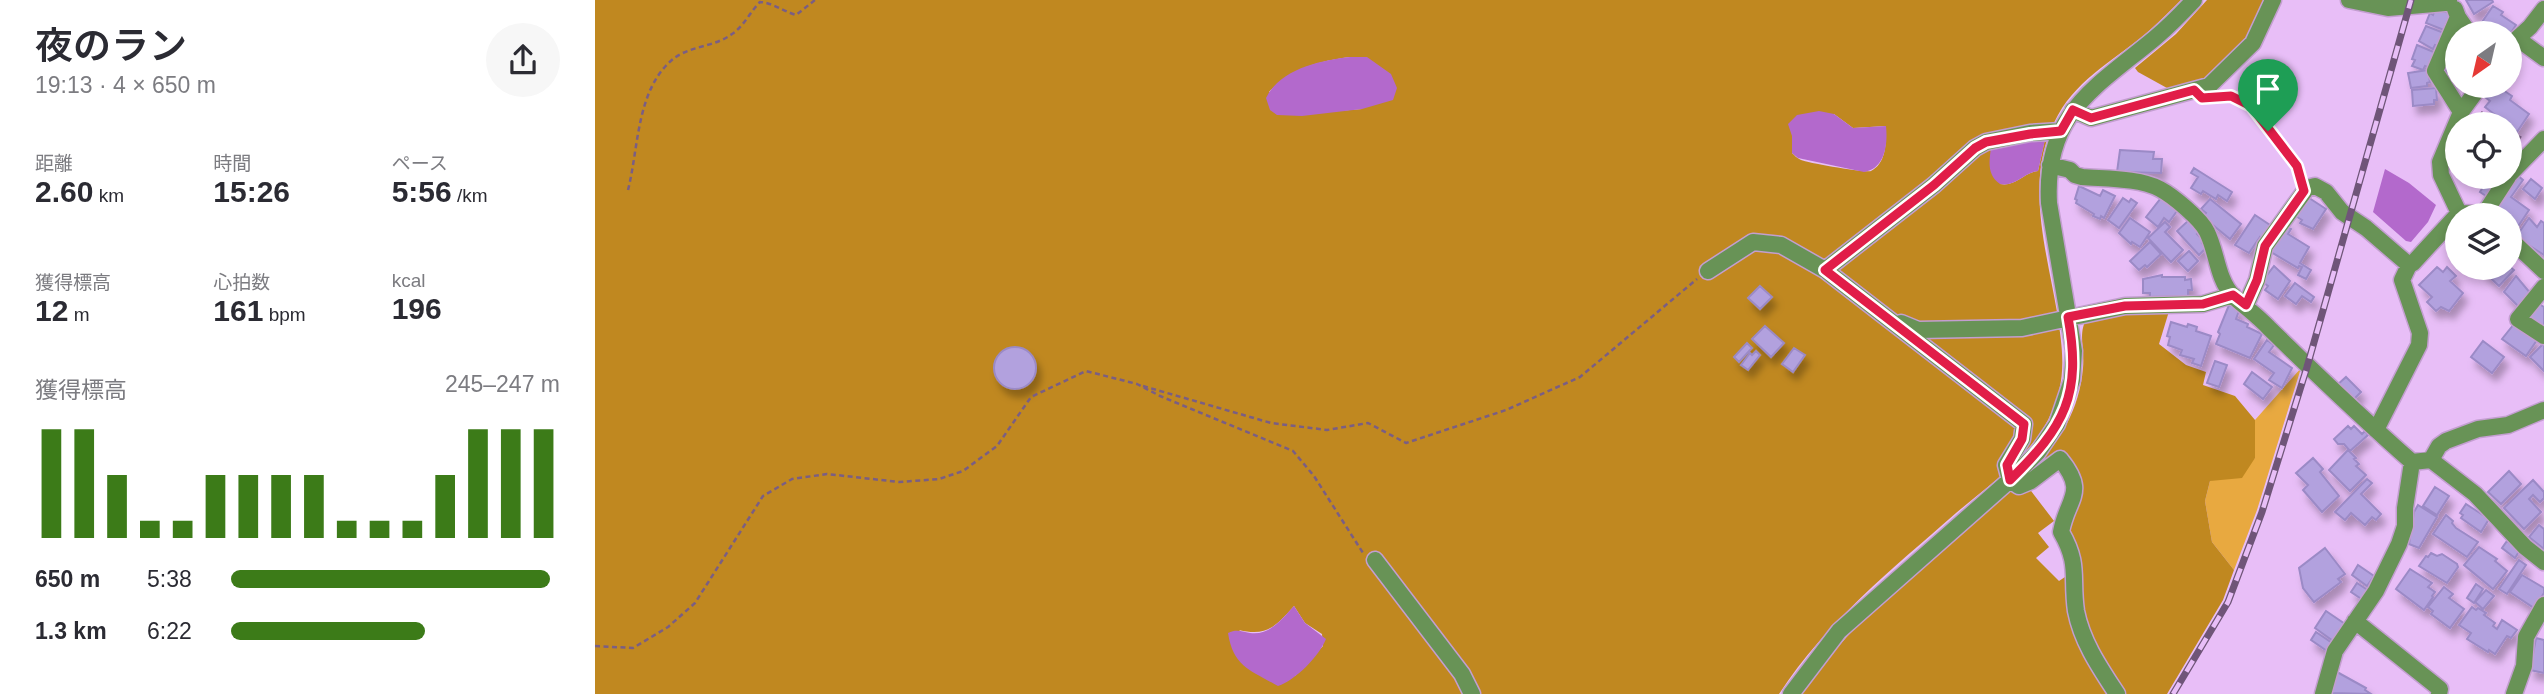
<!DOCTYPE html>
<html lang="ja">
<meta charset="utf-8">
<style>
body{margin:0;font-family:Arial,"Noto Sans JP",sans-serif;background:#f7f7f7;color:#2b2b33;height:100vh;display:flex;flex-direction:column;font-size:26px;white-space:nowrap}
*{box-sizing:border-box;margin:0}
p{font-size:23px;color:#7c7c81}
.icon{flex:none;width:38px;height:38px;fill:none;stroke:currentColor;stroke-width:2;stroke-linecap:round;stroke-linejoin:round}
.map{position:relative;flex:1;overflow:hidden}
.sheet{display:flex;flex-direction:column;background:#fff;width:595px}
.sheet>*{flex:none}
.needle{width:46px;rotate:214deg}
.buttons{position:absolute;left:1850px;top:21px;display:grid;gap:14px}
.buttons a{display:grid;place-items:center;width:77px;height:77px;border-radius:50%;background:#fff;box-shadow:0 4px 10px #0003;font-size:35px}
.pin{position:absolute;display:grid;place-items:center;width:60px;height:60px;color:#fff;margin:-72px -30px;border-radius:50% 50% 50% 0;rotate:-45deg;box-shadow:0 0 7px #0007}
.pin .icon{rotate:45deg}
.round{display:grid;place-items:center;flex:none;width:74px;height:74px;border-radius:37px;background:#f7f7f7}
.overview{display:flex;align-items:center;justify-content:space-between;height:119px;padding:0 35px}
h1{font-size:38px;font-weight:600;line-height:52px}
.stats{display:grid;grid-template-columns:repeat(3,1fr);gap:10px;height:119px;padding:7px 35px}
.stats div{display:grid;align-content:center}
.stats b{font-size:30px;font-weight:600}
.stats small{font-size:19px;font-weight:400}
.stats p{font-size:19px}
.chart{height:196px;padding:14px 35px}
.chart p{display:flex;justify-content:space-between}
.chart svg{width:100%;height:126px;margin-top:7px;stroke:#3c7b18;stroke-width:6}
ul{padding:0 35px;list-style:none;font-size:23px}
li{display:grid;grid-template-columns:112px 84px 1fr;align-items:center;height:52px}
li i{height:18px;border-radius:9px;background:#3c7b18}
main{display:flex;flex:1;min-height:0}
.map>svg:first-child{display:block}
.green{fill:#e8a940}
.forest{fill:#c08820;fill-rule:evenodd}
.water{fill:#b369cc}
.building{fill:#b2a1de;stroke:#9b8ac6;stroke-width:2;filter:url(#shadow)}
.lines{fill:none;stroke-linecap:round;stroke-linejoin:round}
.minor-casing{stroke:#c39ed0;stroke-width:19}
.path{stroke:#7a5e84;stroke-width:2.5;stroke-dasharray:5 3.5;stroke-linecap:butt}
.minor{stroke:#689356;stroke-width:16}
.rail-casing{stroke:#6f5578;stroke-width:7}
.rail{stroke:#e8bef7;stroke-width:4.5;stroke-dasharray:13;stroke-linecap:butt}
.route-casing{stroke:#fff;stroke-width:14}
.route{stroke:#e11d48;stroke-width:9}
</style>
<main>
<section class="sheet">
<div class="overview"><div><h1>夜のラン</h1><p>19:13 · 4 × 650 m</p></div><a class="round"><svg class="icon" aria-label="share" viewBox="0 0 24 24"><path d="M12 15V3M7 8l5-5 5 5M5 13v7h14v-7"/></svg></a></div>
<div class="stats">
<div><p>距離</p><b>2.60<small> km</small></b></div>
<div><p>時間</p><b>15:26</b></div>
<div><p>ペース</p><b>5:56<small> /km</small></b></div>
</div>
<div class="stats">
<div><p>獲得標高</p><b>12<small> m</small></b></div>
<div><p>心拍数</p><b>161<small> bpm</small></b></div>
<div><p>kcal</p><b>196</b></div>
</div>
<div class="chart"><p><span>獲得標高</span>245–247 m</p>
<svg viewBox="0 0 160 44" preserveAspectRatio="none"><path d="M5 44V6M15 44V6M25 44V22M35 44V38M45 44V38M55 44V22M65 44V22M75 44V22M85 44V22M95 44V38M105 44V38M115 44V38M125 44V22M135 44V6M145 44V6M155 44V6"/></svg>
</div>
<ul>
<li><b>650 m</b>5:38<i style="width:97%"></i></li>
<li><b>1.3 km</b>6:22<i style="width:59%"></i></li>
</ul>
</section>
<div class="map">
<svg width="1949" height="694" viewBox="0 0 1949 694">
<defs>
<filter id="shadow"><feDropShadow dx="4.5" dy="8" stdDeviation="3.5" flood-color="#0004"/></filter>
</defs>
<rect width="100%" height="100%" fill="#e8bef7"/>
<path class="green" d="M1706,368L1662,510L1639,570L1617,542L1610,501L1615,481L1660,458V420Z"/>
<path class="forest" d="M0,0H1586C1576,10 1566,20 1555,30C1523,58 1484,77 1463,115C1428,177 1451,247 1462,312C1468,352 1473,381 1453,420C1433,458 1393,486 1361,513C1295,571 1233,620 1184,694H0ZM755,57H772L767,109L731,112L674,92C695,69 724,61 755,57ZM1239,114L1258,128L1291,126C1291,141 1292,163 1276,171C1271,173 1213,163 1206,160C1201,157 1201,157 1197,153V136ZM1450,139L1443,171C1428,173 1421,187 1405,184ZM699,606L710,623L727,634L728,646L700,676L644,630C672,637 681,626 699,606Z
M1612,0H1671L1660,31L1612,83L1581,90L1572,88L1543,72L1540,68L1581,34Z
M1575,308L1564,344L1591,365L1611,372L1608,385L1640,396L1660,420V458L1647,478L1615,481L1610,501L1617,542L1639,570L1628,600L1572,694H1525L1493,637L1470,531L1482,498L1465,455L1428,479C1461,448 1484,414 1488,368C1490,346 1482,335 1493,315Z
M1433,487L1459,521L1443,533L1454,547L1441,558L1464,581L1476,573L1477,608L1518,694H1206L1230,661L1268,619L1413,491Z"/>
<path class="water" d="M755,57H772L796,74L802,88L798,100L767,109L707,116L682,115L675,110L671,98C685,69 726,60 755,57Z
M1224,111L1239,114L1258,128L1291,126C1293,144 1290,169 1269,172L1203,158L1197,153V136L1193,124L1202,115Z
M1425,140H1450L1443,171C1428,173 1421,187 1405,184C1392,175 1394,162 1396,148Z
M1790,169L1814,183L1841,205L1833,222L1816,242L1811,241L1778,212Z
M699,606L710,623L731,639C724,656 701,680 683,686C657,671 638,667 633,633C641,629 646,631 655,633C674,636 687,619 699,606Z"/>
<path class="building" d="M1871,0H1897L1898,2L1879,14Z
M1898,6L1908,12L1906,15L1921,25L1914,36V33H1898L1885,25Z
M1840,10L1856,13L1849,30L1831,23L1835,13L1838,15Z
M1831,26L1849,33L1844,46L1840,45L1838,49L1824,41Z
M1822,45L1841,53L1835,68L1830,66L1828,70L1817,66L1820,60L1817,59Z
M1857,52L1862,55V71L1855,79L1850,76L1853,72L1846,67Z
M1833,70L1835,82L1832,83V86L1816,88L1813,73Z
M1898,86H1902L1917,96L1915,100L1934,114L1922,132L1890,107L1895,101L1890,97Z
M1841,88L1842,100H1839V104L1818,106L1817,90Z
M1525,150L1559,152L1558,159H1567L1566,173L1522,172Z
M1599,168L1637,192L1632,201L1623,195L1621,199L1608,191L1606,194L1596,188L1603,177L1596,173Z
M1921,174L1928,180L1916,197L1934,210L1922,228L1914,222V215H1905L1898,210Z
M1894,177H1907L1894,198L1885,192Z
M1936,179L1947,188L1940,199L1928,189Z
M1484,186L1505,196L1508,190L1520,196L1509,218L1506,216L1505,219L1498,216L1499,214L1481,203L1482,200L1480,199Z
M1711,196L1731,209L1718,229L1705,223L1707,220L1699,215Z
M1528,198L1534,202L1536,199L1542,203L1524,228L1513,220Z
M1566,198L1582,211L1574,222L1569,218L1563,227L1551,217Z
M1615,199L1646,224L1635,239L1608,217L1611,213L1606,209Z
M1660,215L1678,227L1669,240L1665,237L1654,253L1640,245Z
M1535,218L1555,232L1545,247L1537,242L1536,244L1524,233Z
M1692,218L1693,228L1696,229L1693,234L1714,247L1705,263L1716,270L1711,279L1703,275L1707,267L1704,266L1703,268L1676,252Z
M1934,218L1942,227L1946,221L1949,223V255L1921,237Z
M1594,220L1604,232L1602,234L1609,241L1607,243L1611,248L1604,255L1582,231Z
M1570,222L1575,227L1570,232L1588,250L1576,262L1553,238Z
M1555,242L1566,254L1552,267L1550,265L1544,270L1535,261Z
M1594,251L1603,261L1593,271L1583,261Z
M1679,266L1695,281L1683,299L1670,290L1673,286L1669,283V279Z
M1914,266L1919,270L1904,286L1887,270L1889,268Z
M1842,267L1848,272L1852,267L1861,276L1855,281L1868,293L1854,311L1846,307L1841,311L1832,302L1837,297L1824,285Z
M1567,275V277H1590V280L1596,279L1597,290H1593V296L1555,297V293H1548V279Z
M1921,276L1936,294L1924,307L1909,292Z
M1700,283L1719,297L1716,302L1707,296L1701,304L1690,296Z
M1165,286L1177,297L1165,309L1153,298Z
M1944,304L1949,307V328L1934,317Z
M1634,305L1645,308L1641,319L1653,324L1652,327L1667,334L1655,358L1621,344L1625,334L1623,332Z
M1576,322L1592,327L1593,324L1602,327L1601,331L1616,336L1606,366L1597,363L1599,359L1585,355L1587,350L1573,345L1575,337L1572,336Z
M1919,324L1942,340L1931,356L1907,339Z
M1170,326L1189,343L1176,357L1157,339Z
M1672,340L1679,345L1674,352L1697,368L1687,388L1674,380L1679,373L1659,359Z
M1888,341L1909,357L1897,373L1876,357Z
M1152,343L1157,348L1144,362L1139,357Z
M1949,343V371L1935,357Z
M399 368a21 21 0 1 1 42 0a21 21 0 1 1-42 0Z
M1199,348L1210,355L1198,372L1187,364Z
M1161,351L1165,355L1153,370L1146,365L1155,353L1157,355Z
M1620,361L1632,365L1624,387L1612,383Z
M1657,372L1677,387L1668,399L1649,384Z
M1751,377L1766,392L1756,402L1741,386Z
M1753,426L1756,429L1759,426L1767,434L1770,431L1773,435L1755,451L1749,444H1743L1739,439Z
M1753,450L1761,458L1759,459L1764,464L1761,466L1771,475L1755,491L1734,470Z
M1718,458L1728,469L1725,472L1744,496L1727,512L1708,490L1713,485L1701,473Z
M1914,471L1926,484L1906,504L1893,492Z
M1772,479L1777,483L1766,494L1786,514L1781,520L1777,517L1770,525L1756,513L1750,520L1740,512Z
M1938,480L1949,492V498L1945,502L1938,495L1934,499L1946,512L1929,529L1909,508Z
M1840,487L1854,496L1842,515L1828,506Z
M1871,504L1894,519L1886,532L1866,518L1868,515L1865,513Z
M1823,505L1842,517L1824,548L1814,544L1819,512Z
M1851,515L1858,521L1857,523L1861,528L1883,542L1872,557L1838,534Z
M1944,525L1949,529V549L1934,537Z
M1912,541L1925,550L1920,558L1907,548Z
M1884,547L1902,559L1900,561L1912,571L1898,589L1869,565Z
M1730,548L1750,574L1743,579L1746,582L1719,602L1708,588L1704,568Z
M1836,553L1842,556L1847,554L1862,564L1863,567L1852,583L1824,566L1831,556L1833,557Z
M1924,560L1931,565L1912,594L1904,589Z
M1763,565L1779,576L1772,586L1757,575Z
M1815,569L1837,583L1833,587L1840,592L1837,596L1838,597L1829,610L1801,589Z
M1927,575L1949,588V593L1939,608L1915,592Z
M1762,583L1774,591L1768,600L1756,592Z
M1881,584L1888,589L1879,603L1872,598Z
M1849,587L1858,594L1854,598L1869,609L1855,628L1836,614L1838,611L1833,607Z
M1891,590L1899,596L1888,609L1880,602Z
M1877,607L1881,610L1883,608L1891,613L1889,615L1900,623L1898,626L1902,629L1907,620L1922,630L1916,638L1912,636L1900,654L1894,650L1893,652L1872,639L1876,633L1864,625Z
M1731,611L1753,626L1741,643L1720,628Z
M1721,632L1740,645L1735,653L1716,640Z
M1941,638L1949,640V673L1935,670Z
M1742,672L1771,688L1770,690L1776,694L1737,693L1736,689L1739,683L1737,681Z"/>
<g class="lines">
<defs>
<path id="minor" d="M1754,0L1793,8L1850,3L1854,0
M1860,9L1863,17L1874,33
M1863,17L1840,71L1866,112
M1923,39L1949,58
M1914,46L1935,27L1949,9
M1478,110L1496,118L1614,86L1658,43L1678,0
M1455,165L1475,170L1480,175L1487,177C1511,179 1544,178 1565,189C1578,196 1606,219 1612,232C1622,252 1622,279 1638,296C1650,307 1663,316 1674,328C1721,374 1768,419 1817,462L1836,460L1880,494L1930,547L1949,562
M1914,175L1949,139
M1864,213L1846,175L1845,162L1866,112L1885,86
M1914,238L1949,271
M1230,270L1339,185L1380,148L1391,142L1435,133L1466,131
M1113,271L1158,242L1186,245L1230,270L1429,424L1427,439L1411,465L1415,480L1424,486L1436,481L1465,459C1493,493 1472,498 1466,532C1485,565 1476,577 1481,611C1487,642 1505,668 1522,694
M1949,287L1923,319L1949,336
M1651,305L1662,280L1670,246L1712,188L1720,186L1731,192L1747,212L1771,228L1814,265
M1306,323L1323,330L1427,328L1530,306L1608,304L1638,295
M1781,430L1824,345L1825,333L1807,280L1814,265L1818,263L1864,213L1889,214L1913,177
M1836,460L1844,446L1851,441L1883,429L1913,425L1949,410
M780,560L867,674L877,694
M1760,621L1845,689L1844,694
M1196,694L1244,631L1415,480L1443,452L1462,424L1477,380L1479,351L1454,203C1449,113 1500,88 1560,38C1574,26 1587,13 1599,0
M1728,694L1740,651L1781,591L1804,544L1810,526V508L1817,462
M1919,694L1929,666L1931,637L1949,605"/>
</defs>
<use href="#minor" class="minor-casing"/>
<path class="path" d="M1623,97L1636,96L1656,106L1702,166L1704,175
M1886,112L1903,124
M1914,132L1929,139
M33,190C44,147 41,90 78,59C94,46 120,47 137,34C149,26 155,12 165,2C178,3 188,11 201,15L220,0
M548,386L676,423L732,430L773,423L811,443L911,410L985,377L1102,279
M0,646L38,648L73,627L100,603L168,496L197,479L232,474L304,482L344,479L368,471L402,446L436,397L491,371L542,384L565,396L698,451L719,476L768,553"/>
<use href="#minor" class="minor"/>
<defs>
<path id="rail" d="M1578,694L1633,602L1667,512L1712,367L1816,0"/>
</defs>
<use href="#rail" class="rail-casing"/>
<use href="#rail" class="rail"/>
</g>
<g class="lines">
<defs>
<path id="route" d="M1599,90L1607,98L1636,96L1656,106L1702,166L1709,191L1670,246L1662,280L1651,305L1638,295L1608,304L1530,306L1473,317C1487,395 1470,426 1415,480L1412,465L1427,439L1429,424L1230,270L1339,185L1380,148L1391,142L1435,134L1466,131L1478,110L1496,118Z"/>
</defs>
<use href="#route" class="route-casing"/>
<use href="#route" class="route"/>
</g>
</svg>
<div class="buttons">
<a><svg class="needle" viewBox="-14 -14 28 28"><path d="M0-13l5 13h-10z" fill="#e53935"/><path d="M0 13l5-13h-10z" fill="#7c7c81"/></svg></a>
<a><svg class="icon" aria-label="locate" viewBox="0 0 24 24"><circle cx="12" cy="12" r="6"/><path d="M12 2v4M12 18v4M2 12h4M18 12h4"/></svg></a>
<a><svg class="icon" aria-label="layers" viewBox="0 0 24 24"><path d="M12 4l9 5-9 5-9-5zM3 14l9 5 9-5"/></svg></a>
</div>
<div class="pin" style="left:1673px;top:131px;background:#1e9e55"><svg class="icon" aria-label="arrive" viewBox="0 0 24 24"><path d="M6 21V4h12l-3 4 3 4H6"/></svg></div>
</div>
</main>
